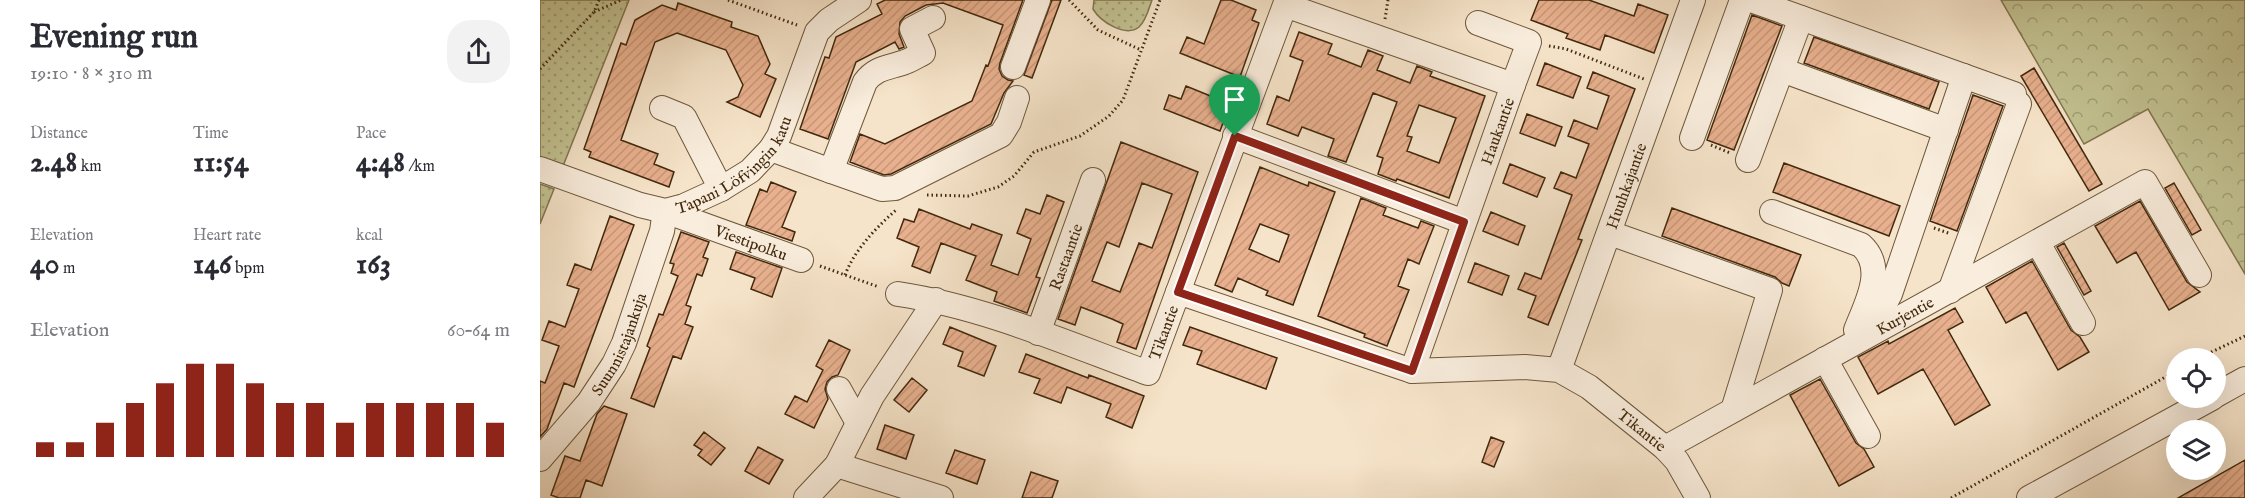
<!DOCTYPE html>
<meta charset="utf-8">
<style>
body{margin:0;font-family:"IM FELL English",serif;background:#f2f2f3;color:#2b2b33;height:100vh;display:flex;flex-direction:column;font-size:22px;white-space:nowrap}
*{box-sizing:border-box;margin:0}
p{font-size:20px;color:#7c7c81}
.icon{flex:none;width:33px;height:33px;fill:none;stroke:currentColor;stroke-width:2;stroke-linecap:round;stroke-linejoin:round}
.map{position:relative;flex:1;overflow:hidden}
.side{display:flex;flex-direction:column;background:#fff;width:540px}
.side>*{flex:none}
.fabs{position:absolute;left:1626px;top:348px;display:grid;gap:12px}
.fabs a{display:grid;place-items:center;width:60px;height:60px;border-radius:50%;background:#fff;box-shadow:0 6px 24px #0002;font-size:30px}
.pin{position:absolute;display:grid;place-items:center;width:51px;height:51px;color:#fff;margin:-62px -26px;border-radius:50% 50% 50% 0;rotate:-45deg;box-shadow:0 0 6px #0007}
.pin .icon{rotate:45deg}
.round{display:grid;place-items:center;flex:none;width:63px;height:63px;border-radius:24px;background:#f2f2f3}
.summary{display:flex;align-items:center;justify-content:space-between;height:102px;padding:0 30px}
h1{font-size:33px;font-weight:800;line-height:45px}
.metrics{display:grid;grid-template-columns:repeat(3,1fr);gap:9px;height:102px;padding:6px 30px}
.metrics div{display:grid;align-content:center}
.metrics b{font-size:30px;font-weight:800}
.metrics small{font-size:16px;font-weight:400}
.metrics p{font-size:16px}
.chart{height:168px;padding:12px 30px}
.chart p{display:flex;justify-content:space-between}
.chart svg{width:100%;height:108px;margin-top:6px;stroke:#8f2418;stroke-width:6}
main{display:flex;flex:1;min-height:0}
.map>svg:first-child{display:block}
.forest{fill:url(#forest-crowns);stroke:#827650;stroke-width:1.5}
.park{fill:url(#park-dots);stroke:#827650;stroke-width:1.5}
.building{fill:url(#building-hatch);stroke:#42290d;stroke-width:1.5;fill-rule:evenodd}
.lines{fill:none;stroke-linecap:round;stroke-linejoin:round}
.minor-casing{stroke:#6f583c;stroke-width:26}
.path{stroke:#42290d;stroke-width:3;stroke-dasharray:1.5 3;stroke-linecap:butt}
.minor{stroke:#f9eddd;stroke-width:24}
.route-casing{stroke:#fff;stroke-width:12}
.route{stroke:#8f2418;stroke-width:8}
.labels{text-anchor:middle;stroke-width:4.5;stroke-linejoin:round;paint-order:stroke}
.street-label{font-size:16px;fill:#42290d;stroke:#f9eddd}
</style>
<main>
<section class="side">
<div class="summary"><div><h1>Evening run</h1><p>19:10 · 8 × 310 m</p></div><a class="round"><svg class="icon" aria-label="share" viewBox="0 0 24 24"><path d="M12 15V3M7 8l5-5 5 5M5 13v7h14v-7"/></svg></a></div>
<div class="metrics">
<div><p>Distance</p><b>2.48<small> km</small></b></div>
<div><p>Time</p><b>11:54</b></div>
<div><p>Pace</p><b>4:48<small> /km</small></b></div>
</div>
<div class="metrics">
<div><p>Elevation</p><b>40<small> m</small></b></div>
<div><p>Heart rate</p><b>146<small> bpm</small></b></div>
<div><p>kcal</p><b>163</b></div>
</div>
<div class="chart"><p><span>Elevation</span>60–64 m</p>
<svg viewBox="0 0 160 44" preserveAspectRatio="none"><path d="M5 44V38M15 44V38M25 44V30M35 44V22M45 44V14M55 44V6M65 44V6M75 44V14M85 44V22M95 44V22M105 44V30M115 44V22M125 44V22M135 44V22M145 44V22M155 44V30"/></svg>
</div>
</section>
<div class="map">
<svg width="1705" height="498" viewBox="0 0 1705 498">
<defs>
<pattern id="forest-crowns" width="20" height="18" patternUnits="userSpaceOnUse" patternTransform="scale(1.5)"><rect width="20" height="18" fill="#c3c292"/><path d="M2 6a3 3 0 1 1 6 0M12 15a3 3 0 1 1 6 0" fill="none" stroke="#a09e76"/></pattern>
<pattern id="park-dots" width="8" height="8" patternUnits="userSpaceOnUse" patternTransform="scale(1.5)"><rect width="8" height="8" fill="#c3c292"/><path d="M2 2h.1M6 6h.1" fill="none" stroke="#a09e76" stroke-width="1.8" stroke-linecap="round"/></pattern>
<pattern id="building-hatch" width="6" height="6" patternUnits="userSpaceOnUse" patternTransform="scale(1.5)"><rect width="6" height="6" fill="#e8b08e"/><path d="M-1 1l2-2M0 6l6-6M5 7l2-2" fill="none" stroke="#c89779"/></pattern>
</defs>
<rect width="100%" height="100%" fill="#f6e4ca"/>
<filter id="stains"><feTurbulence type="fractalNoise" baseFrequency=".00333" numOctaves="4"/><feColorMatrix values="0 0 0 0 .2 0 0 0 0 .09 0 0 0 0 .02 0 0 0 .5 -.17"/></filter>
<radialGradient id="worn" r=".72"><stop offset=".6" stop-color="#630" stop-opacity="0"/><stop offset="1" stop-color="#630" stop-opacity=".3"/></radialGradient>
<path class="forest" d="M1461,0H1705V274L1608,109L1544,144Z"/>
<path class="park" d="M0,0H89L23,166L0,157Z
M554,0H612C609,8 606,21 599,27C585,38 560,21 553,9Z
M0,184L14,189L0,224Z"/>
<path class="building" d="M345,0H483L460,63L459,69L462,76L468,80L473,81L464,93L451,124L351,174L344,175L310,162L320,134L345,144L432,101L446,65L448,66L463,25L403,3L386,5L365,16L360,22L359,34L364,47L359,49L355,42L316,62L288,139L260,129L285,57L289,58L296,37L342,14L337,4Z
M512,0H521L492,78L484,75Z
M681,0H691L716,10L712,20L719,23L700,77L640,53L647,37L664,44Z
M999,0H1049L1094,16L1098,4L1128,15L1114,53L1065,35L1060,50L1026,38L1028,34L991,20Z
M138,3L192,22L191,27L218,36L230,64L225,74L236,79L220,117L187,102L198,97L203,85L186,50L137,33L115,42L81,140L118,154L114,164L134,172L129,187L49,157L51,152L44,149L81,43L86,45L95,20L122,5L136,10Z
M1212,15L1242,26L1194,150L1167,140Z
M759,32L792,44L788,54L821,67L828,50L843,56L837,70L870,83L877,66L892,72L890,76L945,96L909,198L857,179L856,181L838,174L843,158L837,156L857,102L833,93L806,162L788,156L794,139L762,127L758,136L727,124L737,96L749,101L763,61L750,56ZM879,105L916,118L899,163L867,151L872,137L867,136Z
M1274,37L1399,82L1389,109L1264,63Z
M1005,63L1041,77L1033,98L997,85Z
M1494,68L1562,184L1549,191L1481,76Z
M1053,72L1095,89L1038,239L1042,240L1008,325L988,317L996,296L978,289L985,273L1001,279L1032,195L1014,188L1021,172L1036,178L1049,144L1028,136L1034,120L1057,129L1069,96L1047,88Z
M646,86L690,104L680,131L624,109L629,95L641,99Z
M1433,95L1463,106L1417,231L1390,221Z
M987,114L1022,127L1015,146L980,133Z
M581,142L658,172L596,349L577,342L583,324L572,319L541,307L535,325L518,319ZM602,183L632,194L612,248L599,243L580,292L552,281L567,242L579,247Z
M1244,163L1360,206L1349,236L1233,192Z
M970,164L1005,178L997,197L963,183Z
M720,167L768,186L769,182L795,192L753,305L726,295L728,291L698,278L692,292L675,285ZM720,224L749,235L739,262L709,249Z
M231,182L256,192L242,227L255,232L252,241L206,225L220,189L227,192Z
M1634,183L1661,230L1652,235L1625,188Z
M507,195L524,202L496,277L500,278L487,313L454,301L457,292L426,280L436,256L401,243L390,273L372,266L379,247L357,238L364,219L374,222L379,209L430,229L432,224L462,235L451,265L478,275L491,239L477,233L486,209L500,214Z
M821,198L846,208L843,215L878,228L881,221L894,226L879,264L868,259L858,286L869,290L847,346L824,337L825,334L778,316Z
M1600,201L1647,282L1660,292L1629,310L1596,252L1577,263L1555,226Z
M1132,208L1261,255L1249,286L1242,283L1235,277L1122,236Z
M951,212L985,226L978,245L943,231Z
M70,216L94,225L34,387L24,383L7,429L0,437V381L5,383L19,346L2,340L9,321L25,327L39,289L27,285L35,264L51,270Z
M141,232L169,242L163,257L168,259L162,276L157,274L146,305L151,307L145,324L153,327L141,359L133,356L114,407L91,398L110,348L107,346L119,314L123,315L138,276L131,273L134,264L130,263Z
M1524,243L1551,291L1544,295L1517,247Z
M196,252L242,268L232,297L211,289L215,278L190,269Z
M1492,261L1531,330L1540,337L1549,352L1518,370L1486,312L1466,323L1446,287Z
M935,263L969,276L962,295L928,282Z
M1415,308L1423,322L1408,330L1450,405L1415,425L1383,369L1338,394L1318,357L1348,341L1349,344Z
M410,327L456,346L444,376L418,366L423,352L403,344Z
M650,327L737,358L726,389L657,364L662,351L643,345Z
M289,340L310,350L298,375L292,377L287,382L285,389L288,399L274,428L245,414L255,396L267,402L283,370L276,366Z
M486,354L548,378L549,375L604,396L592,428L566,417L571,404L527,387L521,403L494,393L500,379L479,372Z
M372,378L387,390L369,412L354,400Z
M1280,379L1316,443L1324,449L1334,467L1299,486L1250,395Z
M64,406L87,414L62,486L46,480L40,498H19L11,495L25,456L40,461L57,414Z
M345,425L374,435L366,459L337,449Z
M164,432L185,448L171,465L158,455L162,450L154,445Z
M951,437L964,442L954,467L942,462Z
M218,447L243,460L229,484L205,471Z
M415,450L445,460L437,484L406,473Z
M1705,460V498H1638Z
M491,472L518,481L512,498H482Z"/>
<g class="lines">
<defs>
<g id="minor">
<path d="M1211,0L1474,94"/>
<path d="M938,23L989,42L973,85"/>
<path d="M473,67L498,0"/>
<path d="M1242,70L1406,130"/>
<path d="M122,108L144,117L181,189"/>
<path d="M695,136L924,222"/>
<path d="M1152,138L1202,0"/>
<path d="M231,149L291,171L325,82C336,67 349,68 365,62C371,60 377,56 383,53L372,29L393,18"/>
<path d="M1208,160L1261,18"/>
<path id="s1" d="M0,169L100,205L125,211L144,206L181,189L210,171L231,149L239,136L277,32L289,20L319,0"/>
<path d="M291,171L342,189L355,188L461,135L469,122L477,98"/>
<path d="M1232,212L1321,245C1347,268 1326,304 1316,330"/>
<path d="M1070,233L1230,290L1193,410"/>
<path d="M1498,243L1543,323"/>
<path d="M1410,291L1479,104"/>
<path d="M638,292L745,5L973,85L872,371"/>
<path id="s2" d="M358,294C444,307 526,343 608,373L638,292L872,371L985,367L1019,370L1049,387L1125,448L1137,461L1158,498"/>
<path id="s3" d="M498,333L553,180"/>
<path d="M1323,335L1338,316L1350,294L1424,76"/>
<path d="M1285,359L1328,436"/>
<path id="s4" d="M1019,370L1153,0"/>
<path d="M299,389L318,423"/>
<path d="M1676,395L1705,379"/>
<path id="s5" d="M1125,448L1605,182L1659,275"/>
<path id="s6" d="M0,459L49,402L74,364L84,343L122,231L125,211L261,260"/>
<path d="M297,465L401,498"/>
<path d="M266,498L297,465L332,396L396,300"/>
<path d="M1489,498L1672,398"/>
</g>
</defs>
<use href="#minor" class="minor-casing"/>
<path class="path" d="M188,0L257,25
M529,0L558,30L601,50
M54,12L81,0
M845,19L848,0
M1009,46L1026,49L1104,79
M0,69L54,12L59,0
M1171,145L1190,153
M387,195L428,196L458,187L474,176L494,152L540,136L569,116L583,100L620,0
M1394,228L1411,234
M280,266L339,287
M305,275C315,249 336,228 357,209
M1659,358L1705,336
M1411,498L1636,371"/>
<use href="#minor" class="minor"/>
</g>
<g class="lines">
<defs>
<path id="route" d="M695,136L924,222L872,371L638,292Z"/>
</defs>
<use href="#route" class="route-casing"/>
<use href="#route" class="route"/>
</g>
<g class="labels">
<g class="street-label">
<text transform="translate(957 131) rotate(-70)" y="6">Haukantie</text>
<text dy="6" stroke="none"><textPath href="#s1" startOffset="218">Tapani Löfvingin katu</textPath></text>
<text dy="6" stroke="none"><textPath href="#s4" startOffset="196">Huuhkajantie</textPath></text>
<text dy="6" stroke="none"><textPath href="#s6" startOffset="374">Viestipolku</textPath></text>
<text dy="6" stroke="none"><textPath href="#s3" startOffset="81">Rastaantie</textPath></text>
<text dy="6" stroke="none"><textPath href="#s5" startOffset="274">Kurjentie</textPath></text>
<text dy="6" stroke="none"><textPath href="#s2" startOffset="306">Tikantie</textPath></text>
<text dy="6" stroke="none"><textPath href="#s6" startOffset="141">Suunnistajankuja</textPath></text>
<text dy="6" stroke="none"><textPath href="#s2" startOffset="846">Tikantie</textPath></text>
</g>
</g>
<rect width="100%" height="100%" filter="url(#stains)"/>
<rect width="100%" height="100%" fill="url(#worn)"/>
</svg>
<div class="fabs">
<a><svg class="icon" aria-label="locate" viewBox="0 0 24 24"><circle cx="12" cy="12" r="6"/><path d="M12 2v4M12 18v4M2 12h4M18 12h4"/></svg></a>
<a><svg class="icon" aria-label="layers" viewBox="0 0 24 24"><path d="M12 4l9 5-9 5-9-5zM3 14l9 5 9-5"/></svg></a>
</div>
<div class="pin" style="left:695px;top:136px;background:#1e9e55"><svg class="icon" aria-label="arrive" viewBox="0 0 24 24"><path d="M6 21V4h12l-3 4 3 4H6"/></svg></div>
</div>
</main>
